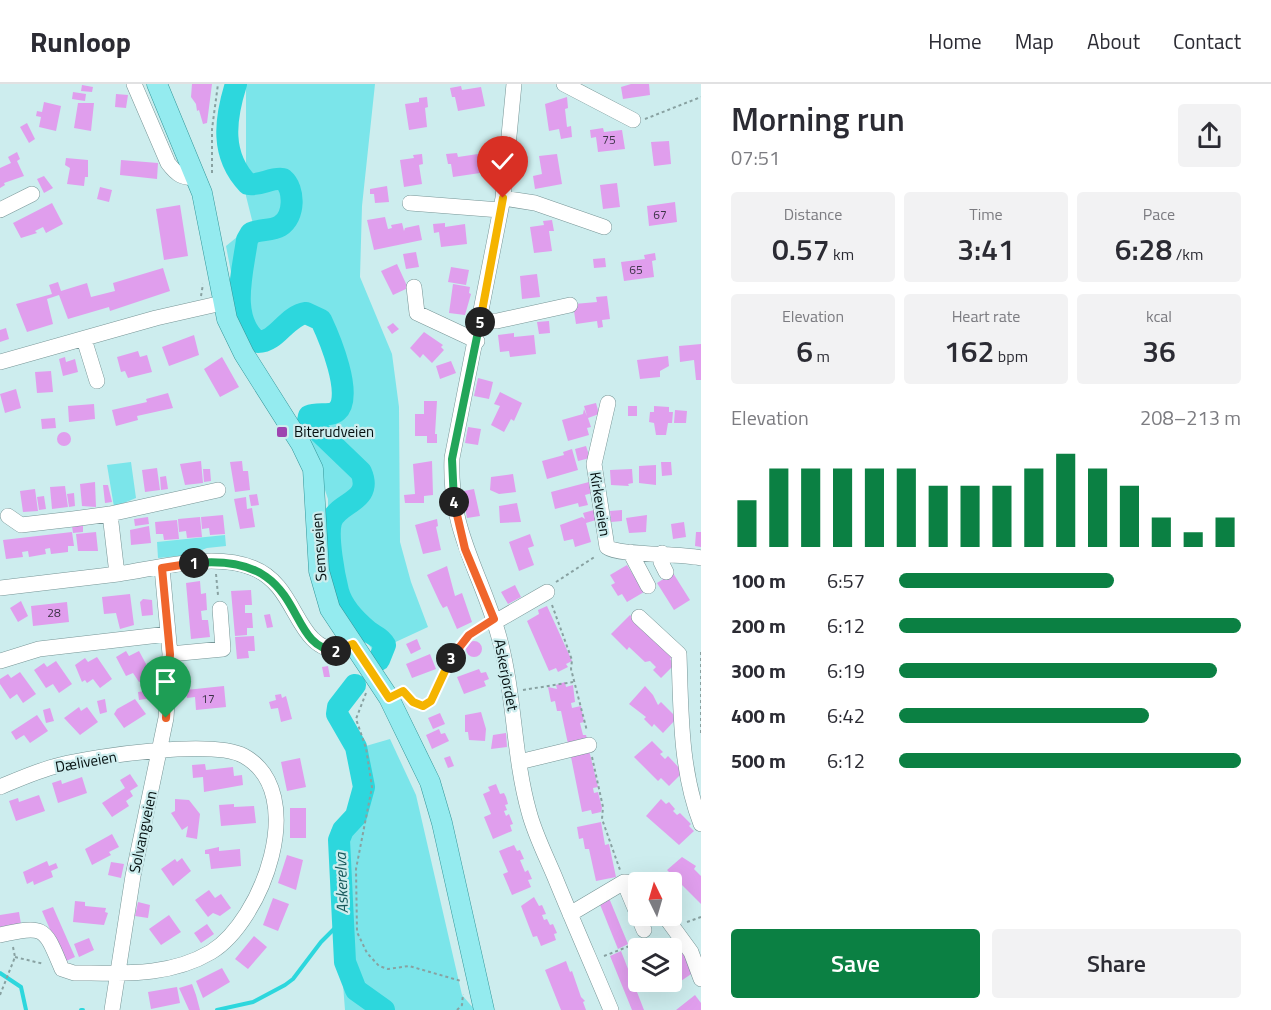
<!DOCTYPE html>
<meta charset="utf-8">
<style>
body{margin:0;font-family:"Titillium Web",sans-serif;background:#f2f2f3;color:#2b2b33;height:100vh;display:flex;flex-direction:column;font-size:22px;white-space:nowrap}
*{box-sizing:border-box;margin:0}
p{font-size:20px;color:#7c7c81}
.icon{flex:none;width:33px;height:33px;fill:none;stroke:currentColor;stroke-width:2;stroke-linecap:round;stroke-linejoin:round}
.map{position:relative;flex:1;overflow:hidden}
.details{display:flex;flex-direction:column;background:#fff;width:570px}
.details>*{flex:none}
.needle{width:39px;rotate:355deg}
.tools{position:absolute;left:628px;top:788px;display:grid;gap:12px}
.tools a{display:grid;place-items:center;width:54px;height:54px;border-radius:6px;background:#fff;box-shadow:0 6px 24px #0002;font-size:30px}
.pin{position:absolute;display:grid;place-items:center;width:51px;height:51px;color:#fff;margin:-62px -26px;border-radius:50% 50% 50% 0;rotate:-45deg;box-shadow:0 0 6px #0007}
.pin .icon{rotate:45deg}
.km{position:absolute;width:30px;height:30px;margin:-15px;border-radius:50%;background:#222;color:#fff;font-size:16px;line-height:30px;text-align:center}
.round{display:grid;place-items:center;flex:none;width:63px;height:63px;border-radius:6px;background:#f2f2f3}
.overview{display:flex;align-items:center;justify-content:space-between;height:102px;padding:0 30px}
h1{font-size:33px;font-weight:600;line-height:45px}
.figures{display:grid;grid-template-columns:repeat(3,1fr);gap:9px;height:102px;padding:6px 30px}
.figures div{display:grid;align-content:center;border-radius:6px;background:#f2f2f3;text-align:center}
.figures b{font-size:30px;font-weight:600}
.figures small{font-size:16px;font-weight:400}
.figures p{font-size:16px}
.chart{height:168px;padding:12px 30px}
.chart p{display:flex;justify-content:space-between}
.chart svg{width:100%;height:108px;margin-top:6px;stroke:#0b8043;stroke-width:6}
.primary-button{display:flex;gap:12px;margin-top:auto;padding:12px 30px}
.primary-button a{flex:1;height:69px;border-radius:6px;background:#0b8043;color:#fff;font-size:24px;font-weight:600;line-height:69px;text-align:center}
.primary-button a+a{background:#f2f2f3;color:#2b2b33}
ul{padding:0 30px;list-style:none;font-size:20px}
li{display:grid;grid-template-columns:96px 72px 1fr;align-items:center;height:45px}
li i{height:15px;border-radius:8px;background:#0b8043}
header{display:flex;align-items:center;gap:36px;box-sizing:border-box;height:84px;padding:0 30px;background:#fff;border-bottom:2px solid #e1e1e2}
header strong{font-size:28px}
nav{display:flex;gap:33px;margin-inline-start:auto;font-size:21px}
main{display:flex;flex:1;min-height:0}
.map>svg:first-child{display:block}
.green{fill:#7be5ea}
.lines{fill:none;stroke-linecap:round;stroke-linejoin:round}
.stream{stroke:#2dd7dd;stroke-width:4}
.river{stroke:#2dd7dd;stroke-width:22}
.building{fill:#e09eed}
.minor-casing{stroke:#779596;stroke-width:16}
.major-casing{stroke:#339699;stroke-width:21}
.path{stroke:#88a1a1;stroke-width:2;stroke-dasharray:3 3;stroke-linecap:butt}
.minor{stroke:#fff;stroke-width:15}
.major{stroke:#94ebef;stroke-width:20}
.split-1-casing{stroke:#fff;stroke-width:12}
.split-2-casing{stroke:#fff;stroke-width:12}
.split-3-casing{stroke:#fff;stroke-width:12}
.split-4-casing{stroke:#fff;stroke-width:12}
.split-5-casing{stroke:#fff;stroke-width:12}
.split-6-casing{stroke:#fff;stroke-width:12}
.split-1{stroke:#f0652b;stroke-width:8}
.split-2{stroke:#22a559;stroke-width:8}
.split-3{stroke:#f5b400;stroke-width:8}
.split-4{stroke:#f0652b;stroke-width:8}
.split-5{stroke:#22a559;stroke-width:8}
.split-6{stroke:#f5b400;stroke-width:8}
.poi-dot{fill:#9e44b0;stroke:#cdedee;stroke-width:2}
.labels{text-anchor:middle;stroke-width:4.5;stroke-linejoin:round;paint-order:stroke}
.number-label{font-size:12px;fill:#3b3346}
.poi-label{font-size:15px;fill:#040f0f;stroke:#cdedee;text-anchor:start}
.street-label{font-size:15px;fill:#040f0f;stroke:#cdedee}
.water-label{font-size:16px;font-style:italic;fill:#18595c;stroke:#cdedee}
</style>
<header>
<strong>Runloop</strong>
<nav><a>Home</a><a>Map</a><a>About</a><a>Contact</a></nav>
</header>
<main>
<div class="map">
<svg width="701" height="926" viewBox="0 0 701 926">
<rect width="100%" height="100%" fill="#cdedee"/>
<path class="green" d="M246,0H375L362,122L360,193L392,270L399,323L400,458L411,498L428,543L374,568L339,518L328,475V415L303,341L315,329C322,329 333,331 338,326C354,310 329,254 321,236L306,229C286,232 277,258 258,258L236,214L226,162L253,140L246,112Z
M131,378L136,414L114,423L107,381Z
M225,451L226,462L207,464L189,471L158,474L157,458Z
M390,655L416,711L462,911L475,926H345L331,746L367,714L359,664Z"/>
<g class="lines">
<path class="stream" d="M0,889L21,903L26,926
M81,926H83
M217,926L253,918L285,901L293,895L321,858L342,837"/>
<path class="river" d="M236,0C225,35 220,71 248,100C261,102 271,93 283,95C295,105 295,133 280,142C272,147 260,145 251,149L247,156C243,187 228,235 258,258C277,258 286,232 306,229L321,236C329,253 354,312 337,327C330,333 318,328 309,332L308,337L361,388C374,418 337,418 331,438C327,453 334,491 338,507C342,522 356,537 368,547C374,552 381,553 385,561L379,576
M355,601L338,623L337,630L356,663L364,703L356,732L343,746L339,756L345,878L356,906L384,926"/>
</g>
<path class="building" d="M192,0H212L207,39L203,40L199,26L197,27L196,20L191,13Z
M631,0H649L650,11L623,15L621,3Z
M82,1L93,3L92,8L81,7Z
M461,2L462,6L481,3L485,22L458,27L455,13H452L450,4Z
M73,8L86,10L85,17L72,15Z
M116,10L128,11L126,24L115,23Z
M427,13L428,23L425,24L427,43L409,46L405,20L419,18V14Z
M567,13L568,24L565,25L567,43L571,42L572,53L561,55L559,45L549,47L545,20Z
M44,18L61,22L56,47L39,43L41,33L36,32L37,27L42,28Z
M78,19H94L91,47L74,44Z
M27,39L35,55L29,59L20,43Z
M603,44L604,48L622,46L625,65L598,68L596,53L591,54L590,46Z
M669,57L671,80L654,82L651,58Z
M17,68L20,75L17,77L24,92L4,99L5,101L0,104V84L11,79L8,73Z
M457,69L458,73L478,70L480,89L453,93L451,80H448L446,70Z
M422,70L423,80L419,81L422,100L404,103L400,76L414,74L413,71Z
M557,70L562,100L535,105L533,92L542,90L539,72Z
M66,74L88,76V93H85L84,102L67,100L70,84L65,81Z
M121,76L158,79L157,95L120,91Z
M44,92L53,104L44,109L37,95Z
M617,99L620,123L603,125L600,101Z
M387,102L389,118L375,119L374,110H370V105Z
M100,103L112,106L109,118L97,115Z
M675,118L677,138L649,142L647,122Z
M52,119L63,140L46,149L43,143L35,147L37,149L21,154L13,139Z
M180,121L188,172L164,176L156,125Z
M385,133L388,145L392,144L391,141L402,139L404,147L405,144L419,141L422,156L374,166L367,136Z
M552,136L554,147H549L552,167L534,169L530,143L544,141L543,137Z
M445,139V143L465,140L467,160L441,163L439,148L434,149L433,140Z
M416,168L419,183L406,185L403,170Z
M655,169L656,176L652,177L654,193L624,197L621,178L645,175L644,171Z
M605,174L606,183L594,184L593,175Z
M397,180L408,204L393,211L381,187Z
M451,183L469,186L466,201L448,198Z
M163,184L170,207L110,227L109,223L68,235L59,211L47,215L53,240L27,248L16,220L52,210L49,201L58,198L61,207L87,199L91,213L115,207L113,199Z
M537,190L540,213L522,215L520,192Z
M453,200L470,203L469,209L471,210L465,231L449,229Z
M607,212L610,235L602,236L603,243L598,244L597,237L576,240L574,227L566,229L574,220L597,218L596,213Z
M549,237L550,249L539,250L537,238Z
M393,239L399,245L392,250L387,243Z
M6,244L9,255L0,258V246Z
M424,248L443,261L441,263L444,266L432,279L423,270L420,274L410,264Z
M514,249V253L534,251L536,270L510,273L509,267L500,268L498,251Z
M194,251L199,271L169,282L162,263Z
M701,260V296H696L694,276L680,278L679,262Z
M138,267L140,273L147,271L152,288L128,294L125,287L121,288L117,273Z
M668,272L669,282L660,287V293L640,295L637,276Z
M65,273L66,278L75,275L78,288L63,292L59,275Z
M222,273L239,303L220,313L204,285Z
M451,277L456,289L440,295L436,282Z
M51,287L53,308L37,309L35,288Z
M478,294L493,298L489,315L474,312Z
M16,305L21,324L5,329L0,310Z
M500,308L522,319L514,337L511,335L504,348L491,341L500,322L494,320Z
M168,309L173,324L137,332L138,336L116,342L112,326L147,318L146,315Z
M424,317H437L435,350H437V359H427V352H415V330H424Z
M596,319L599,330L588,334L591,343L587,344L589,351L568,357L562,336L583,330L584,325L587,332L584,322Z
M94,320L95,335L69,338L68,322Z
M628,322H637V332H628Z
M654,322L669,323V328H673L672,339H668L666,351H656L654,339L649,338L650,328H654Z
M675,326L687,327L686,339H674Z
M55,334L56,344L42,345L41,335Z
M468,343L481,345L478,361L465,359Z
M57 355a7 7 0 1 1 14 0a7 7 0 1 1-14 0Z
M586,362L590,374L578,377L575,365Z
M572,365L578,386L547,395L542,377L564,371L563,368Z
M201,377L203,399L185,401L180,380Z
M242,377L243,387H248L250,406L235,408L230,378Z
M432,377L433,411L424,412V419H405L404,411L415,410L413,380Z
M661,378H671L672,391L662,392Z
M656,381V401L639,399V382Z
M157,384L160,406L145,408L142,386Z
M203,385H210L211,397L204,398Z
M632,385L633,399L628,400L629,402L611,401L610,386Z
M513,390L516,408L499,410L490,406L491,393Z
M166,392L168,405L161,406L160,393Z
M95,398L96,423L82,422L80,400Z
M589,398L592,409L585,411L588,421L579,423L578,419L555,425L551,408Z
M103,401H108L112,418L105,419Z
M65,402L68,423L52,425L50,403Z
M35,405L38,427L23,428L20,407Z
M474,405L480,432L467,434L463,413H465L464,407Z
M74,409L75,422L69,423L67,410Z
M257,410L259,421L251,422L249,411Z
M44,412L46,425L39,426L37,413Z
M246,413L247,425L252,424L255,443L240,445L234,415Z
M517,419L521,438L500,439L499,422Z
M594,426L596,436L586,439L591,458L575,463L573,455L564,457L560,441L582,433L585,435L583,429Z
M622,426V437L611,438L610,427Z
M223,431L225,450L210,451L209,444L202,445L201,433Z
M647,431L646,448L629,449L626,434Z
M148,433L149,440L135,442L134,435Z
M200,433L202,453L187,454L186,447L179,448L178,435Z
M437,435L438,442L436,443L441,466L423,470L415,441Z
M177,436L179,455L164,456L163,450H156L155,438Z
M684,438L686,453L673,455L671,440Z
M83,441V448L73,449L72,442Z
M149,442L151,459L131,461L130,446Z
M72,448L74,462H68V468L51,470L50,464L45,465L46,470L29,473L28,467L22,468L23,473L6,475L3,456Z
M96,448L98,467H78L76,450Z
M696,448H701V463L695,462Z
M530,450L534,462L528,464L534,481L519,487L509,458Z
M627,481L644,508L627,518L622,510L618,512L611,501L615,499L610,491Z
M447,482L455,512L462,509L472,538L457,545L447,522L443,524L440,519L427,491Z
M673,489L690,516L674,526L657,499Z
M200,497L201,510L206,509L207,526L201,527L202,536H208L210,553L191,555L186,499Z
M515,501L521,513L508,520L501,508Z
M251,506L252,521H245V529H252L253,544H247V551L235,552L231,507Z
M130,510L134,541L120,545L116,529L104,530L102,513Z
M143,515L152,516L153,531L142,532L140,518Z
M21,517L28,532L18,538L10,524Z
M67,518L69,538L33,542L31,522Z
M547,522L572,577L566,580L568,583L558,588L556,584L549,587L527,537L539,530L538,526Z
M270,530L273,543L267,544L264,531Z
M630,531L673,572L670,575L675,580L661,594L653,586L656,583L650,577L645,578L629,563L627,566L611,550Z
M254,552L255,567H248L249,574L237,575L235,553Z
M417,555L421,565L411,570L406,560Z
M466 565a8 8 0 1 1 16 0a8 8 0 1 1-16 0Z
M126,567L129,572L139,567L152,591L139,598L133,589L126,592L116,573Z
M430,570L436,585L412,594L406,580Z
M97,573L112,595L100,604L93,595L87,599L85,596L82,598L75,581L85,574L88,578Z
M56,577L72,600L59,609L53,600L46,604L34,586L44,579L47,583Z
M328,582L330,593H324L322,583Z
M479,585L481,589L486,588L489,595L484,597L486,602L464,610L457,593Z
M20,588L36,610L23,619L17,610L10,615L0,600V595L8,590L11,594Z
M565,598L566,603L573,601L575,618L571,619L572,624L581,622L584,638L580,639L583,651H586L587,655L568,660L561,627H557L555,617L551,618L548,603L557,605L556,601Z
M224,602L226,623L196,626L195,613L187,614L186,606Z
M645,602L653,611L658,621L661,618L677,634L663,649L654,640L652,643L644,635L646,633L629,620Z
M151,606L152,614L139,616L138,608Z
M281,610L282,614L286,612L292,635L281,638L278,624L271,625L269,618L276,616L275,611Z
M105,615L107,628L100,630L97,617Z
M135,615L146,630L124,644L114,630L117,625Z
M79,623L81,627L87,623L98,638L80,651L64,634Z
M50,624L54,637L46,639L43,626Z
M481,628L486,645L485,657L469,656L468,648H465V631Z
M440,629L445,640L433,645L428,634Z
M37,631L48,647L30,659L24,651L16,656L11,648Z
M439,645L441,650L445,649L449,657L432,665L426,651Z
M506,649L507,663L491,665L493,651Z
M652,657L663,668L660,670L665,675L668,672L683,688L669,702L661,694L658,697L634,673Z
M589,666L598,703L593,704L594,709L598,708L602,724L601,728L592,730L591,726L582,728L571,673Z
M450,672L454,682L448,684L444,674Z
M300,674L306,703L287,707L281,678Z
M205,680L206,686L233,683L234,692L242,691L243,701L204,708L203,693L193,694L192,681Z
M130,690L138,702L130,707L133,712L126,717L129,722L112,733L102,719L125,704L120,696Z
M82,693L87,709L58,719L52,699L61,696L62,700Z
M496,700L500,710L504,709L506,713L508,720L505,721L507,726L504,727L506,732L509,730L513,740L510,741L512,747L493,755L484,733L491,730L483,710L490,707L488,703Z
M39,711L45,727L16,737L9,717L18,714L19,718Z
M175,715L189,716L200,730L197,755L186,753L188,742L182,746L171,729L175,727Z
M661,715L666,720L669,718L675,725L673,727L677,731L680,729L691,740L689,742L694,747L679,761L646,732Z
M234,720V723L254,722L256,739L221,742L219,721Z
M290,724H306V754H290Z
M601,738L605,761L609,760L616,793L596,797L589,765H585L583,754L579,755L577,743Z
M112,750L119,763L109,768L111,771L92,781L85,765Z
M514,761L517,767L520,766L524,775L520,776L525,788L528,786L532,795L528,796L531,803L512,811L503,790L508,788L499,767Z
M219,763V767L240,765L241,782L211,785L209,770H205V766Z
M287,771L303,776L296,806L278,799Z
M682,773L696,782L694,785L701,792V820L667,786Z
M182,774L191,787L173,802L161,785L175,775L177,778Z
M47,777L49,782L56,779L58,784L51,787L53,793L34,801L33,797L27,800L23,788Z
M111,778L124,780L121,794L108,791Z
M209,806L215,814L221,810L231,824L220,832L213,829L208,833L195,816Z
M534,813L539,822L542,821L546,830L542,831L544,836L547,835L550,841L553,840L557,849L554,850L556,856L541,862L537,852L533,853L521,822Z
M273,814L289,820L278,847L263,841Z
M609,814L628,860L618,865L599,818Z
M75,817L85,818V822L106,824L105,828L108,829L104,841L73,838Z
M138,818L150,821L148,834L135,832Z
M53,823L75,873L64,878L42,827Z
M19,828L21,840L0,843V831Z
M169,831L181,848L161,861L149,845Z
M207,840L214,850L201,859L194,849Z
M254,852L267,863L248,885L235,875Z
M89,854L94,866L79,873L74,860Z
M678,860L697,886L681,897L672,885V864Z
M621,867L644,926H632L610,872Z
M566,877L570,888L572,887L581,913L585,917L583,918L586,926H561L545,886Z
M222,884L230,898L203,914L196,897Z
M192,900L196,911L200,926H189L179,904Z
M177,903L180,919L151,925L148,908Z
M695,911L701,919V926H676Z"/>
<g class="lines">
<defs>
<path id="minor" d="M134,0L168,79C177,91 183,95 197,93
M514,0L503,114L452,374C449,449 481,487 499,553C515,611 513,671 529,728C535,751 547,774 556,796C574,840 593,883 611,926
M564,0L633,36
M503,114L535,119L604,143
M410,119L500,126
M0,126L32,110
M414,203L417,229L477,257
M480,237H497L570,221
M84,255L97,297
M0,278L156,234L222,219
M608,319L594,380L607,463C619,472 680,469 701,474
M110,430L117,490
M8,432L21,441L73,435L110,430L218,406
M630,468L648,502
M662,469L661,478L666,488
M0,504C39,499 79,495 118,490C160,484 212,468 253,484C299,502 294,566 341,567L353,560
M639,533L679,570C681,627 680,686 701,740
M495,538L547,508
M170,570L223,565L220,525
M0,577L39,565L168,550
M519,678L589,661
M0,703C19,695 39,686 60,681C96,672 213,655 244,672C310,709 262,837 211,868C169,893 121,889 74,889L62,885C44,843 46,841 0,851
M624,798L644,846
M570,830L624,798L639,799
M664,831L691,868L701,895
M112,926L133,792L166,634L170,570L162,484"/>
<path id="major" d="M157,0L202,109L227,235L244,270L301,360L313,385L319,487L330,525L389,614L430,698L442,739L484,926"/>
</defs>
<use href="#minor" class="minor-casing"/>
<use href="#major" class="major-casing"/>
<path class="path" d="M645,35L701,13
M212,89V45L218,0
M201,212L203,200
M216,490L218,511
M556,498L596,472
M552,521L572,576L571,585L587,647
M701,568V649
M523,606L573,598
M366,609L356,635L366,664L372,703L356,785L357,848L367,869L379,882L388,885L409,882L461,897
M406,610L418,622L431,617L453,570L480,542
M592,673L603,723L602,735L620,786
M687,838L701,833
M604,872L640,858
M15,873L44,880
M0,911L15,873L13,863
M457,926L462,921L463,910"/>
<use href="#minor" class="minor"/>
<use href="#major" class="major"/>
</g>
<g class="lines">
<defs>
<path id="split-1" d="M166,634L170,570L162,484L194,479"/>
<path id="split-2" d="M194,479C310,468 282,563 336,567"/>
<path id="split-3" d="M336,567L353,560L389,614L403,607L413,618L423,622L431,617L451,574"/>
<path id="split-4" d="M451,574L469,551L494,535L465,465L454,418"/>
<path id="split-5" d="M454,418L452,375L480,238"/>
<path id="split-6" d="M480,238L503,114"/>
</defs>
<use href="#split-1" class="split-1-casing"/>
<use href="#split-2" class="split-2-casing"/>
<use href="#split-3" class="split-3-casing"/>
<use href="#split-4" class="split-4-casing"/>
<use href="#split-5" class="split-5-casing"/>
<use href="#split-6" class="split-6-casing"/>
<use href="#split-1" class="split-1"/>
<use href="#split-2" class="split-2"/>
<use href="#split-3" class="split-3"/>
<use href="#split-4" class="split-4"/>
<use href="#split-5" class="split-5"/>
<use href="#split-6" class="split-6"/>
</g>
<rect class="poi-dot" x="276" y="342" width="12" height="12" rx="3"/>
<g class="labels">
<g class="number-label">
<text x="609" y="60">75</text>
<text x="660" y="135">67</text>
<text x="636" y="190">65</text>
<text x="54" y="533">28</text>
<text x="208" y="619">17</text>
</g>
<g class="poi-label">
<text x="294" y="353">Biterudveien</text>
</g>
<g class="street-label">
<text transform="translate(600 420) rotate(81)" y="5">Kirkeveien</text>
<text transform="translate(319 463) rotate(-94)" y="5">Semsveien</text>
<text transform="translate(506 591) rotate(79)" y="5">Askerjordet</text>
<text transform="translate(86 678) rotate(-10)" y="5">Dæliveien</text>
<text transform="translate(143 748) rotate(-78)" y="5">Solvangveien</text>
</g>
<g class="water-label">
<text transform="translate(341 799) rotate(-92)" y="6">Askerelva</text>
</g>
</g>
</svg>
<div class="tools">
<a><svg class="needle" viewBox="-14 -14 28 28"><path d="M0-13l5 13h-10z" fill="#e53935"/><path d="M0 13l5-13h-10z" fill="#7c7c81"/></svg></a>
<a><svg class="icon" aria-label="layers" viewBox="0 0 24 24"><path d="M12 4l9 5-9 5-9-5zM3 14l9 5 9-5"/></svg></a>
</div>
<div class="pin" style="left:166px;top:634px;background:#1e9e55"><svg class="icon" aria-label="arrive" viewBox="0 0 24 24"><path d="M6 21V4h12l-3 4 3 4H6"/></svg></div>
<div class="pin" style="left:503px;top:114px;background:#d93025"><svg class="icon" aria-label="check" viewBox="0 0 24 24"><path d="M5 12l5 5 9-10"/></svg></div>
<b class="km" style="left:194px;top:479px">1</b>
<b class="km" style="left:336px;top:567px">2</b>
<b class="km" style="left:451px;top:574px">3</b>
<b class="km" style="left:454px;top:418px">4</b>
<b class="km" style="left:480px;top:238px">5</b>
</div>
<section class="details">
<div class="overview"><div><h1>Morning run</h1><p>07:51</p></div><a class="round"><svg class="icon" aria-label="share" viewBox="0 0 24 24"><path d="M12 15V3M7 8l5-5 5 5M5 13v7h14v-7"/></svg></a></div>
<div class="figures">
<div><p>Distance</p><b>0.57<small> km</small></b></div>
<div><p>Time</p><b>3:41</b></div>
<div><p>Pace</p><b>6:28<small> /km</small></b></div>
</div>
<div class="figures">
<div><p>Elevation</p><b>6<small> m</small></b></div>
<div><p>Heart rate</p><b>162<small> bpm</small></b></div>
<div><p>kcal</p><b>36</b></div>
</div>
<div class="chart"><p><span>Elevation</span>208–213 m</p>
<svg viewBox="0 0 160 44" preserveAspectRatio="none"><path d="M5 44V25M15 44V12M25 44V12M35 44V12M45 44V12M55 44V12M65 44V19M75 44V19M85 44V19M95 44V12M105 44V6M115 44V12M125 44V19M135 44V32M145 44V38M155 44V32"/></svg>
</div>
<ul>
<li><b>100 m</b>6:57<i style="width:63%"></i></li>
<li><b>200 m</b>6:12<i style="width:100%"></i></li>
<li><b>300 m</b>6:19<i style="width:93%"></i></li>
<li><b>400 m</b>6:42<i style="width:73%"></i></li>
<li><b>500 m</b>6:12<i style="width:100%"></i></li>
</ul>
<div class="primary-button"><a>Save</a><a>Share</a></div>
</section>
</main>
